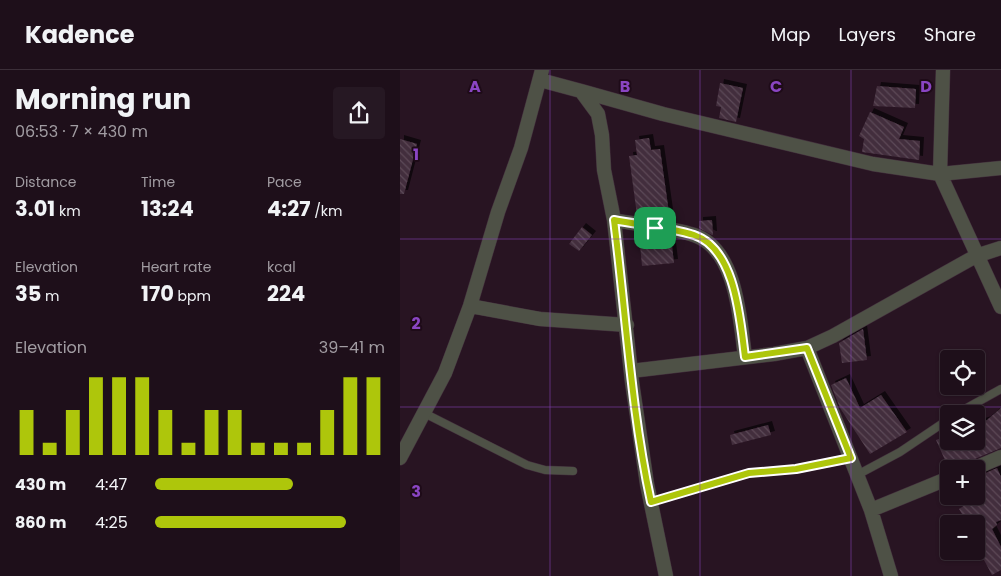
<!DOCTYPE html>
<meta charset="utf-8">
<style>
body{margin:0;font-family:Poppins,sans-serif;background:#261823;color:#f1f3f6;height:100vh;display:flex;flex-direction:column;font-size:19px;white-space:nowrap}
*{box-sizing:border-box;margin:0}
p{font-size:16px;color:#a19ca2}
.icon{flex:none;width:28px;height:28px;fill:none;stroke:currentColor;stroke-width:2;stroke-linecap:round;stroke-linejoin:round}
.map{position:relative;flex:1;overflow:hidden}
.side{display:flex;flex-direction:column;background:#1e0f1a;width:400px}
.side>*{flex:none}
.tools{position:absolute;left:540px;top:280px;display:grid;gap:10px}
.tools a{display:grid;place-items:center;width:45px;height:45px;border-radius:5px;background:#1e0f1a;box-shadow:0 1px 4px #0004,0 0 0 1px #3c2f39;font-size:25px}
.pin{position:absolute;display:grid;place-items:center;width:42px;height:42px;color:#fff;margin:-21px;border-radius:10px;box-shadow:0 2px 8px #0006}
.round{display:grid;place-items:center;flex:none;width:52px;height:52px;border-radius:5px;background:#261823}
.head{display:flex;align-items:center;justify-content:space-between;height:85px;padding:0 15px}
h1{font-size:28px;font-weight:700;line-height:38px}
.figures{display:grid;grid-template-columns:repeat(3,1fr);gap:8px;height:85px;padding:5px 15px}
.figures div{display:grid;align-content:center}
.figures b{font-size:21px;font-weight:700}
.figures small{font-size:14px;font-weight:400}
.figures p{font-size:14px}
.chart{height:140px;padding:10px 15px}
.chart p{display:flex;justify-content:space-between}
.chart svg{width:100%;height:90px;margin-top:5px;stroke:#aec60b;stroke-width:6}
ul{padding:0 15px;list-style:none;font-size:16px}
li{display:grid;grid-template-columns:80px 60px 1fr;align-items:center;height:38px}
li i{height:12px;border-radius:6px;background:#aec60b}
header{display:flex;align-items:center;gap:30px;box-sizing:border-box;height:70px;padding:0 25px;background:#1e0f1a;border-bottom:1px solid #3c2f39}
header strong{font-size:24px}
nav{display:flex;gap:28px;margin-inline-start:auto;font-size:18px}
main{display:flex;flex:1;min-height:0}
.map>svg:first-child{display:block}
.building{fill:url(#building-back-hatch);filter:url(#shadow)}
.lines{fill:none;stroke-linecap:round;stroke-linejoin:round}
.service-casing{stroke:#422e3c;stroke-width:9}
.minor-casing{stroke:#422e3c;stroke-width:15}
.service{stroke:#4e5146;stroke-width:8}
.minor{stroke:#4e5146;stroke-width:14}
.route-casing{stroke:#fff;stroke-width:10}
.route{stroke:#aec60b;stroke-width:6}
.grid{fill:none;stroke:#8a45c3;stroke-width:1;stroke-opacity:0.55}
.grid-label{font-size:16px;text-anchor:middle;font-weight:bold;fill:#8a45c3;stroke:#1e0b18;stroke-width:4;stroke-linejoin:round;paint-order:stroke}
</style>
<header>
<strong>Kadence</strong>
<nav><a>Map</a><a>Layers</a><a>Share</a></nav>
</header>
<main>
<section class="side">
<div class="head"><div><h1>Morning run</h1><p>06:53 · 7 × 430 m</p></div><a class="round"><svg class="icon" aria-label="share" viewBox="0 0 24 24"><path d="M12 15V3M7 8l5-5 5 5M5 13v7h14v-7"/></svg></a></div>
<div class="figures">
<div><p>Distance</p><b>3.01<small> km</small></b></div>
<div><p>Time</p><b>13:24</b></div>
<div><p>Pace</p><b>4:27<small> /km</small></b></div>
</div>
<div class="figures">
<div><p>Elevation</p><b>35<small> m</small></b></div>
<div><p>Heart rate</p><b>170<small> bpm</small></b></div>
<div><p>kcal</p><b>224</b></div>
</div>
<div class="chart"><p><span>Elevation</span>39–41 m</p>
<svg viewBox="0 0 160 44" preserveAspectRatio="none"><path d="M5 44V22M15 44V38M25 44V22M35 44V6M45 44V6M55 44V6M65 44V22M75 44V38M85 44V22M95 44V22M105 44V38M115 44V38M125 44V38M135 44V22M145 44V6M155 44V6"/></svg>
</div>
<ul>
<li><b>430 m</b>4:47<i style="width:60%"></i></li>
<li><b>860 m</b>4:25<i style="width:83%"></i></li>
</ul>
</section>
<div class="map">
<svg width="601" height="506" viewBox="0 0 601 506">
<defs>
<pattern id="building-back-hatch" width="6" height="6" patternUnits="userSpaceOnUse" patternTransform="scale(1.25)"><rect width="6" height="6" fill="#422d3c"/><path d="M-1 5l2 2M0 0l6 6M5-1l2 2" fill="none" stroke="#5d4a58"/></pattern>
<filter id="shadow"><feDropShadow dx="4" dy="-4" stdDeviation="0" flood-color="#0009"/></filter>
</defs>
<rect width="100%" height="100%" fill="#281422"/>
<path class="building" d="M320,13L343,18L336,52L319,48L321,37L316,36Z
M477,16L516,19L515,38L473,36Z
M470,42L504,57L499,69L520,71L519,90L462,82L464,69L459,66Z
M249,68L251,80L260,79L270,150L237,145L229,86L237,85L235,70Z
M0,69L17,74L4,124H0Z
M312,150L313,165H312L299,158V151Z
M182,157L192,165L179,181L169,174Z
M239,163L271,168L274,193L242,196Z
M463,259L467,290L442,293L439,273Z
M446,308L460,338L481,325L507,362L470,384L440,338L431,315Z
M601,338V378L570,391L564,399H549L536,370L549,365V371H576V354L587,350Z
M368,355L371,365L332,375L330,365Z
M597,398L601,407V450L596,452L597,455L592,459L601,477V500L592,505L576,475V454H568L559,439L586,421L579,406Z"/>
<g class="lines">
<defs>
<path id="service" d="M24,343L127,395L145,400L173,401
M556,344L601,319
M457,405L500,382L549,349
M251,432L349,403L396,399L451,388"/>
<path id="minor" d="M543,0L540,104L601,237
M140,10L181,21L198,44L202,65L204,100L214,150L232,312L247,414L266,506
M181,21L263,44L473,94L540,104L601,98
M214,150C240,155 269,157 294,165C337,179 340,250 345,287
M70,236L140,249L227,255
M407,278L471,440L491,506
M231,301L374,284L407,278L433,266L576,186L601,178
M0,388L45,303L70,236L98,142L121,78L142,0
M573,399L601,387
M471,440L549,408"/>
</defs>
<use href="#service" class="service-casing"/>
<use href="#minor" class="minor-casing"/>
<use href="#service" class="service"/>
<use href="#minor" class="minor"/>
</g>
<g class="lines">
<defs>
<path id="route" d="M214,150C240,155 269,157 294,165C336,179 340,250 345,287L407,278L451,388L396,399L349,403L251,432C231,340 226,244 214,150Z"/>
</defs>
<use href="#route" class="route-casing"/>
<use href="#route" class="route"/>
</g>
<path class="grid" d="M150,0V506M300,0V506M451,0V506M0,169H601M0,337H601"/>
<g class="grid-label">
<text x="75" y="22">A</text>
<text x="225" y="22">B</text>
<text x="376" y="22">C</text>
<text x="526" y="22">D</text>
<text x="16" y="90">1</text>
<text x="16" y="259">2</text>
<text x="16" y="427">3</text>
</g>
</svg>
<div class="tools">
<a><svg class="icon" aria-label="locate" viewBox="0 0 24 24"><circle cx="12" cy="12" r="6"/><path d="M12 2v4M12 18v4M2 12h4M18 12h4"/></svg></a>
<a><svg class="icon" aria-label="layers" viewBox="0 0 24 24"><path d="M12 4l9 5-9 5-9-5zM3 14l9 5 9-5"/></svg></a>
<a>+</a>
<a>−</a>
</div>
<div class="pin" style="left:255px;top:158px;background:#1e9e55"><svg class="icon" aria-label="arrive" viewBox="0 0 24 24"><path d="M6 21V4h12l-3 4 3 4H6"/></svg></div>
</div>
</main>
